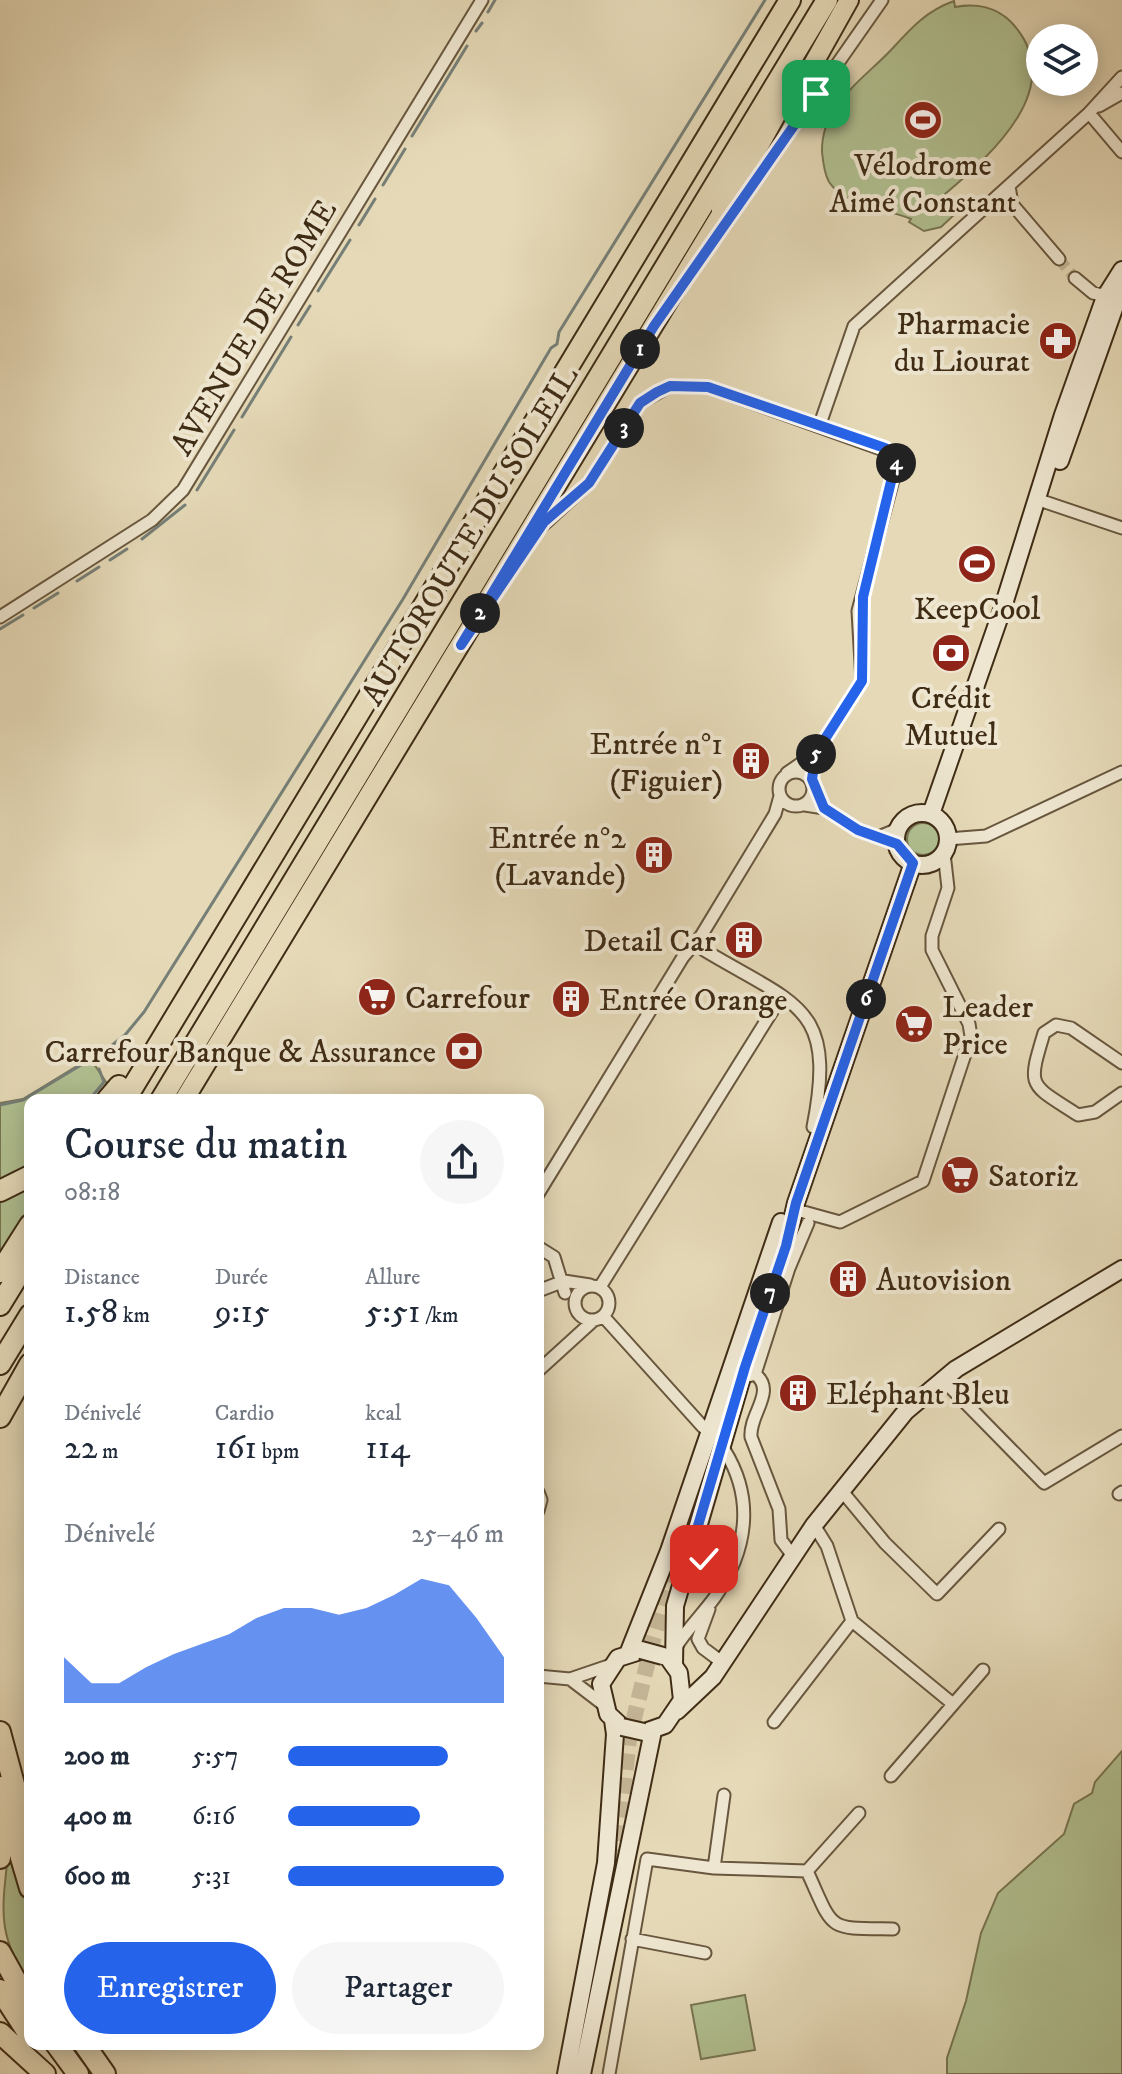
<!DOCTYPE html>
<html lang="fr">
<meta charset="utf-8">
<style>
body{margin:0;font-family:"IM FELL DW Pica",serif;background:#f6f6f7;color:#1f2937;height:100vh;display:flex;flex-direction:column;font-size:30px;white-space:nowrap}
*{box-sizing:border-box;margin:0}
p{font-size:26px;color:#747a83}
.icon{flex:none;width:44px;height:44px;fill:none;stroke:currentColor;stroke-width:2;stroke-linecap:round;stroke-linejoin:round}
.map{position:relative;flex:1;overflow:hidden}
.side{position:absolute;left:24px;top:1094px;width:520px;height:956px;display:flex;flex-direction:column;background:#fff;border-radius:16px;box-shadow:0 4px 20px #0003}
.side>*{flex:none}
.fabs{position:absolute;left:1026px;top:24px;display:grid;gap:16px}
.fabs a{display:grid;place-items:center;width:72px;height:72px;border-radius:50%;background:#fff;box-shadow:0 4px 20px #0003;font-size:40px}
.pin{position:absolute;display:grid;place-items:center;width:68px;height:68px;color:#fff;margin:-34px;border-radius:16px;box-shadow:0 4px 12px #0006}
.km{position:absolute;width:40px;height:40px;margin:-20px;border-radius:50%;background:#222;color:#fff;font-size:22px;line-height:40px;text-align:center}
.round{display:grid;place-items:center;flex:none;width:84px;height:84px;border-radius:42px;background:#f6f6f7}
.headline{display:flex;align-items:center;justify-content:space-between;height:136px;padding:0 40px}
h1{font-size:44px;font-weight:600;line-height:60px}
.stats{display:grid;grid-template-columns:repeat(3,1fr);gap:12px;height:136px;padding:8px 40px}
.stats div{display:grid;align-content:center}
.stats b{font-size:34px;font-weight:600}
.stats small{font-size:22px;font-weight:400}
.stats p{font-size:22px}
.chart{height:224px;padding:16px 40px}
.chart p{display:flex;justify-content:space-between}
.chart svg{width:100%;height:144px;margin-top:8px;fill:#2563eb;opacity:.7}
.action{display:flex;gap:16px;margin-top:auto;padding:16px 40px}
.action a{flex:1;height:92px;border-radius:48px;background:#2563eb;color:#fff;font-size:32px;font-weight:600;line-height:92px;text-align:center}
.action a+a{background:#f6f6f7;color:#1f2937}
ul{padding:0 40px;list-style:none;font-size:26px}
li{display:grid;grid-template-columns:128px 96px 1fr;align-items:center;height:60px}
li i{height:20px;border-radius:10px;background:#2563eb}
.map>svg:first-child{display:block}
.green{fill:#b1c091;stroke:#787653;stroke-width:2}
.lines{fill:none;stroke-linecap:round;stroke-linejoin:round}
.stream{stroke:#767f77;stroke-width:3}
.street-tunnel{stroke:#c4b697;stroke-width:11;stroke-dasharray:11 5.5;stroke-linecap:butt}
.secondary-tunnel{stroke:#c4b697;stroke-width:16;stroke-dasharray:16 8;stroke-linecap:butt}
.street-casing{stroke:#68573e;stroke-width:15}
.secondary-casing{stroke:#3f2c15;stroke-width:20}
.primary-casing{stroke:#3f2c15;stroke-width:22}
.highway-casing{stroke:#3f2c15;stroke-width:24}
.street{stroke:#eee6d0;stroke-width:11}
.secondary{stroke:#eee6d0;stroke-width:16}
.primary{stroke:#e5d9b7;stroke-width:18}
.highway{stroke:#e5d9b7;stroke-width:20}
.secondary-bridge-casing{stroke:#3f2c15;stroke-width:20;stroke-linecap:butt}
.secondary-bridge{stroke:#eee6d0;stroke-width:16}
.route-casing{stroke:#fff;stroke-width:16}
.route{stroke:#2563eb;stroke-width:10}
.labels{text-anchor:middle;stroke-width:8;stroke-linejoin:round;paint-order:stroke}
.poi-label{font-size:32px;fill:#3f2c15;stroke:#eee6d0;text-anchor:start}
.street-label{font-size:32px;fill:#3f2c15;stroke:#eee6d0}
</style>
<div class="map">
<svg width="1122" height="2074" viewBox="0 0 1122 2074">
<rect width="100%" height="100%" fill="#e5d9b7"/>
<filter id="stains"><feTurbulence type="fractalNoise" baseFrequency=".0025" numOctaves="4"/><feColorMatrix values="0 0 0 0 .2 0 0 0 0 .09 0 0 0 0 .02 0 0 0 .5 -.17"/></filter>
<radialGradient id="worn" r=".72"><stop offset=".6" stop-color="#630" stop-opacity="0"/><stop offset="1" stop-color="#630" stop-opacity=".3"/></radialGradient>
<path class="green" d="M954,1L955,7C976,3 997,7 1012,23C1070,86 991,155 945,194L944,201L955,214L941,227L924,231L909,222L911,219C885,208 846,207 829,182C824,173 823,162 822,152C821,104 863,80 892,49C911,28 926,11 954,1Z
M907 839a16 16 0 1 1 32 0a16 16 0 1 1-32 0Z
M90,1058L110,1088L100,1100H30V1168L0,1185V1103L23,1099Z
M30,1179V1210L0,1257V1194Z
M1122,1751V2074H947V2058L966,2001L981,1933L998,1893L1064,1834L1074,1804L1092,1793L1095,1782Z
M8,1856L19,1858L30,1911V1990C0,1932 0,1922 8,1856Z
M745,1995L755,2050L701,2059L691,2005Z"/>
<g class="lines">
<path class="stream" d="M488,12L495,0
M476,31L482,23
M412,136L467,46
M383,185L405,149
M359,225L375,199
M318,291L350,240
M298,325L310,306
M242,417L291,337
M197,490L234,430
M142,539L185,505
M110,560L127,549
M77,581L99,567
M34,608L58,593
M0,629L23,615
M102,1053L125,1035L144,1012L403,599L551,348L557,344L559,332L765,0
M89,1100L104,1082L99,1069
M0,1105L23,1100L96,1056"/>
<path class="street-tunnel" d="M1059,259L1075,278"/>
<path class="secondary-tunnel" d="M615,1865L629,1739L653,1640L699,1490"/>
<defs>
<path id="street" d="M1099,106L1122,93
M1089,113L1122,152
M1009,186L1012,204L1059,259
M715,239L882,0
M1075,278L1093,293L1112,297
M820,424L854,326L1089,113L1122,77
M1045,502L1122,528
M540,528L589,483L640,403L670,386L708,387L892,453L896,461L894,476L858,611L862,681L816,753L812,779
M0,617L152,520L183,490L482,0
M779 789a17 17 0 1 1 34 0a17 17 0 1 1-34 0Z
M787,773L816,753
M805,805L824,808L858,830L897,844
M881,836L898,829
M948,839L986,836L1122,772
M701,936L704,950C797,1006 837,1005 813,1127
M1122,1063L1071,1028L1056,1025L1044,1033C1027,1089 1029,1083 1078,1115L1095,1112L1122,1093
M538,1194L683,957L701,936L775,814L780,796
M796,1203L800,1211L840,1222L923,1181L971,1036L969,1024L932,950V936L948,888L944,853
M538,1247L554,1257L565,1293
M575 1303a17 17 0 1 1 34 0a17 17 0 1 1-34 0Z
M600,1287L781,997
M538,1291L564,1281L590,1285
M603,1316L703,1427
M538,1371L594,1320
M755,1374C777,1391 749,1414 751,1437L779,1509L781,1540L793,1556
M748,1376L755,1374L789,1268L808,1223
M942,1379L1044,1483L1122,1436
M841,1490L885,1543L937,1594L999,1529
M538,1492L541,1500L538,1511
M1119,1494L1122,1492
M814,1525L827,1546L852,1621L953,1704
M697,1537L700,1552L709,1563L721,1562L737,1548
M709,1609L698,1639L703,1648L723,1663
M676,1647C687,1629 702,1615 715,1597C747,1551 755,1500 725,1451
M538,1676L570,1679L611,1665
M570,1679L604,1705
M774,1722L852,1621
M891,1776L983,1670
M714,1868L724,1795
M807,1871C835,1932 825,1928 893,1929
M632,1939L705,1953
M609,2074L647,1859L714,1868L807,1871L859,1813"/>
<path id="secondary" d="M1060,461L1122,286
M896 839a26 26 0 1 1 52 0a26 26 0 1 1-52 0Z
M931,814L1003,607L1063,415L1105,297L1122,270
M628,1654L669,1551L781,1222
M674,1665L675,1606L745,1367L786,1246L796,1203L913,863
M677,1711L713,1677L814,1525L906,1411L956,1369L1122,1269
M621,1726L608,1714L601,1684L618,1658L637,1652
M645,1732L665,1725L682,1700L679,1673L669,1659
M566,2074L606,1863L615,1734L613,1720
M582,2074L653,1731"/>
<path id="primary" d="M788,109L849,0
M184,1100L729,201"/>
<path id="highway" d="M722,211L790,88
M107,1100L119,1086
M125,1100L790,0
M161,1100L827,0
M0,1191L30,1176
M0,1272L30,1225
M0,1305L30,1256
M0,1364L30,1315
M0,1417L30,1364
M0,1732L30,1844
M0,1787L30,1888
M0,1826V1858
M0,1952L30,2006
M0,1990L30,2036
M0,2033L45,2074
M56,2044L78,2074
M84,2044L105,2074"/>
</defs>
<use href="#street" class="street-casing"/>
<use href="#secondary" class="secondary-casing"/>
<use href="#primary" class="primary-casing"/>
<use href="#highway" class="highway-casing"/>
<use href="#street" class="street"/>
<use href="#secondary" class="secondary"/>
<use href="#primary" class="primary"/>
<use href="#highway" class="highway"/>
<defs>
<path id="secondary-bridge" d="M641,1650L663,1656
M622,1727L644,1732"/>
</defs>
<use href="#secondary-bridge" class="secondary-bridge-casing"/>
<use href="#secondary-bridge" class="secondary-bridge"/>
</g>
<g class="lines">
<defs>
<path id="route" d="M704,1559L697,1543V1529L745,1367L786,1246L796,1203L913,863L897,844L858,830L824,808L812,779L816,753L862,681L863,597L896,461L885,448L708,387L670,386L657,392L640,403L589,483L544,522L461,645L654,326L816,94"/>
</defs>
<use href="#route" class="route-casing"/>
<use href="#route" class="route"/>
</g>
<defs>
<symbol id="stadium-disc" viewBox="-11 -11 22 22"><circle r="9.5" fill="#8f2418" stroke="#eee6d0"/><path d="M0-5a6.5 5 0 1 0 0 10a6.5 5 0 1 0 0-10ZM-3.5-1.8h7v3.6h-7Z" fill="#fff"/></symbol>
<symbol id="pharmacy-disc" viewBox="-11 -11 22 22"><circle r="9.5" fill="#8f2418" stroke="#eee6d0"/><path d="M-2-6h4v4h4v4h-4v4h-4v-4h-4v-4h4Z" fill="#fff"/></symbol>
<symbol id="bank-disc" viewBox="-11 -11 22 22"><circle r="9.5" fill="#8f2418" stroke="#eee6d0"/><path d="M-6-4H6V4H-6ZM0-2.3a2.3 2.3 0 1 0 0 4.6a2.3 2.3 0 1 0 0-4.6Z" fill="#fff"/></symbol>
<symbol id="building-disc" viewBox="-11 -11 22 22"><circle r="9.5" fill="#8f2418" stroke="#eee6d0"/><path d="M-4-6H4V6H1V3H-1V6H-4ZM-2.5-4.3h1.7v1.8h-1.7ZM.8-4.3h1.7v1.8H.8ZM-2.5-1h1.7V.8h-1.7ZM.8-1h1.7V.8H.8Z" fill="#fff"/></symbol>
<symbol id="supermarket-disc" viewBox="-11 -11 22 22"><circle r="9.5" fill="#8f2418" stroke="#eee6d0"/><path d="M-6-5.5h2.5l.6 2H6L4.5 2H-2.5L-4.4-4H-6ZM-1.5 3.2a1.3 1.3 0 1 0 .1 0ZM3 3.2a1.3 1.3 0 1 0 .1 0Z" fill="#fff"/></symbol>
</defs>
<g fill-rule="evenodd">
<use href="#stadium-disc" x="901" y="98" width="44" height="44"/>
<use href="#pharmacy-disc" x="1036" y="319" width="44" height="44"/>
<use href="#stadium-disc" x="955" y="542" width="44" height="44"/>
<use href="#bank-disc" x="929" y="631" width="44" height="44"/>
<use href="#building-disc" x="729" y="739" width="44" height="44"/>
<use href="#building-disc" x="632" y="833" width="44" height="44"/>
<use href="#building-disc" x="722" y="918" width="44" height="44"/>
<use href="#supermarket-disc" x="355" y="975" width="44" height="44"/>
<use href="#building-disc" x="549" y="977" width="44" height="44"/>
<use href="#supermarket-disc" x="892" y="1002" width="44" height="44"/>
<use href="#bank-disc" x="442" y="1029" width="44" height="44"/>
<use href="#supermarket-disc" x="938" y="1153" width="44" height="44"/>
<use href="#building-disc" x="826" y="1257" width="44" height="44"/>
<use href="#building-disc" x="776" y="1371" width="44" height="44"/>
</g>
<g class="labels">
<g class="poi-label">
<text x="923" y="175" text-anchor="middle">Vélodrome<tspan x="923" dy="37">Aimé Constant</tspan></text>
<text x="1030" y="334" text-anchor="end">Pharmacie<tspan x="1030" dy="37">du Liourat</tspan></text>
<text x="977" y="619" text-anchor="middle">KeepCool</text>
<text x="951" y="708" text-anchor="middle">Crédit<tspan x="951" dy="37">Mutuel</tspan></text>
<text x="723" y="754" text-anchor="end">Entrée n°1<tspan x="723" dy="37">(Figuier)</tspan></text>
<text x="626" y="848" text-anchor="end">Entrée n°2<tspan x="626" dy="37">(Lavande)</tspan></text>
<text x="716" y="951" text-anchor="end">Detail Car</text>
<text x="405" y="1008">Carrefour</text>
<text x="599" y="1010">Entrée Orange</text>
<text x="942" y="1017">Leader<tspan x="942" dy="37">Price</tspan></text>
<text x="436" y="1062" text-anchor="end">Carrefour Banque &amp; Assurance</text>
<text x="988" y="1186">Satoriz</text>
<text x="876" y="1290">Autovision</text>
<text x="826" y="1404">Eléphant Bleu</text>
</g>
<g class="street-label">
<text transform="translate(253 327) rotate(-59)" y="11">AVENUE DE ROME</text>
<text transform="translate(469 535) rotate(-59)" y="11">AUTOROUTE DU SOLEIL</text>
</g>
</g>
<rect width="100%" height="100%" filter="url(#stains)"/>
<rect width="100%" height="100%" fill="url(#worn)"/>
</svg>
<div class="fabs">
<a><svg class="icon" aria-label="layers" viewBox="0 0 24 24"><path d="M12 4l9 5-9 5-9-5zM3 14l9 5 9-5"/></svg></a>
</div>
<div class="pin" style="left:816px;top:94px;background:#1e9e55"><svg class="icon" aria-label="arrive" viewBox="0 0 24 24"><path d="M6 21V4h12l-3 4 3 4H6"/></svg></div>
<div class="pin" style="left:704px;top:1559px;background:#d93025"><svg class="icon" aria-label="check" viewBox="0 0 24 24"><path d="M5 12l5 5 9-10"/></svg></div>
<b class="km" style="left:640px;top:349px">1</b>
<b class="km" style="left:480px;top:613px">2</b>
<b class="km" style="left:624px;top:428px">3</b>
<b class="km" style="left:896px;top:463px">4</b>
<b class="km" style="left:816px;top:754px">5</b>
<b class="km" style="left:866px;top:999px">6</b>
<b class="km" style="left:770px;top:1293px">7</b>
<section class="side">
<div class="headline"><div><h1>Course du matin</h1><p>08:18</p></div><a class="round"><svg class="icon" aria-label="share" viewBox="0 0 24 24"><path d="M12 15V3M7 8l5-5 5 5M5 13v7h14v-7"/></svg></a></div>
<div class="stats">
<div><p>Distance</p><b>1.58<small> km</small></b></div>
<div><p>Durée</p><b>9:15</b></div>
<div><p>Allure</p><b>5:51<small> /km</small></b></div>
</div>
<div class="stats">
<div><p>Dénivelé</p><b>22<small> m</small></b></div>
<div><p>Cardio</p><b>161<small> bpm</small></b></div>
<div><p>kcal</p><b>114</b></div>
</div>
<div class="chart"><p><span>Dénivelé</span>25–46 m</p>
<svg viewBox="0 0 160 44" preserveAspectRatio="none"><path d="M0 44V30L10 38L20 38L30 33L40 29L50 26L60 23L70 18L80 15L90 15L100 17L110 15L120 11L130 6L140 8L150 18L160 30V44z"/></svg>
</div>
<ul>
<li><b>200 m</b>5:57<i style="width:74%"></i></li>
<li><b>400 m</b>6:16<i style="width:61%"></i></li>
<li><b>600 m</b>5:31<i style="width:100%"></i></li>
</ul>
<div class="action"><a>Enregistrer</a><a>Partager</a></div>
</section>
</div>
